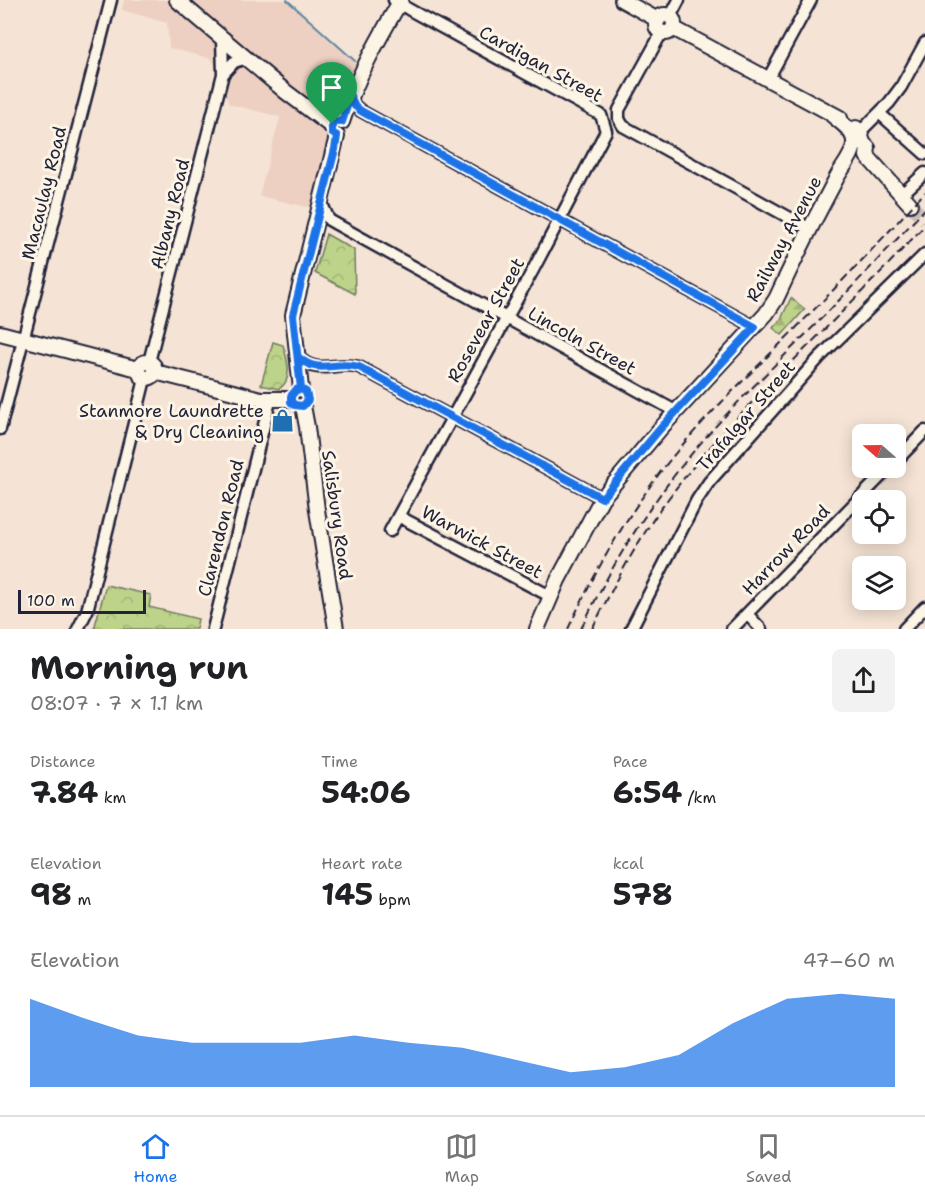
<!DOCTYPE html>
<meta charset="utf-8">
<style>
body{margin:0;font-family:"Shantell Sans",sans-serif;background:#f2f2f2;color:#202124;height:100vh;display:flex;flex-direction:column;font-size:22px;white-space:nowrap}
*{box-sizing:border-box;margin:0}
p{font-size:20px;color:#757577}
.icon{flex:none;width:33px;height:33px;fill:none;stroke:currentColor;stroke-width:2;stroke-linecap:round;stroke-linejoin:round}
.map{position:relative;height:629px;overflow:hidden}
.drawer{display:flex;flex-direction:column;background:#fff;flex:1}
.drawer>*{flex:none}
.needle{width:39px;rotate:290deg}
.buttons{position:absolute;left:852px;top:424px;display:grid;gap:12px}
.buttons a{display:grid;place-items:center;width:54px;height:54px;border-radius:9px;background:#fff;box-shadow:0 3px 15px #0003;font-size:30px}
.scale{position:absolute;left:18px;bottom:15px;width:128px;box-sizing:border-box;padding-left:6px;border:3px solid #22223b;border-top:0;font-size:16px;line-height:21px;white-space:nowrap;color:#22223b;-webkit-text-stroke:4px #fcf5e5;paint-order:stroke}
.pin{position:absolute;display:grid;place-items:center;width:51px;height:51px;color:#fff;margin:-62px -26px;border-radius:50% 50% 50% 0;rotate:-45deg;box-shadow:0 0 6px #0007}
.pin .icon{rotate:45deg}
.round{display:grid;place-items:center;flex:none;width:63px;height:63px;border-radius:9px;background:#f2f2f2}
.overview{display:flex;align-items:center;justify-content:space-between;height:102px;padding:0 30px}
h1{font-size:33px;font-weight:700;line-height:45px}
.stats{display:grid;grid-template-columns:repeat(3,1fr);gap:9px;height:102px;padding:6px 30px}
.stats div{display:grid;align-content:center}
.stats b{font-size:30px;font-weight:700}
.stats small{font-size:16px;font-weight:400}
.stats p{font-size:16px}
.chart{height:168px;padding:12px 30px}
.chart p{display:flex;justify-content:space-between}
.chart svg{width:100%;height:108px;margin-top:6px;fill:#1a73e8;opacity:.7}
.dock{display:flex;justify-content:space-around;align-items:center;height:84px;border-top:2px solid #e0e0e0;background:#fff;font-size:16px;color:#757577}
.dock a{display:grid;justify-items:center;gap:3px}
.dock .selected{color:#1a73e8}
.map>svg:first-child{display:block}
.built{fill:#edd0c2}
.forest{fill:url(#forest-firs);stroke:#707a62;stroke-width:1.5}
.park{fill:url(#park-crowns);stroke:#707a62;stroke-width:1.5}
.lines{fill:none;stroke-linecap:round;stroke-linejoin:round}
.stream{stroke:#5c87a0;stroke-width:2}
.secondary-tunnel{stroke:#cbbdb6;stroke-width:14;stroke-dasharray:14 7;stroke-linecap:butt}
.street-casing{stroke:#22223b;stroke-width:15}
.secondary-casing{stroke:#22223b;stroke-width:18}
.street{stroke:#fcf5e5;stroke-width:10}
.secondary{stroke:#fcf5e5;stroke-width:14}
.rail{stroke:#22223b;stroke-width:2;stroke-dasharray:9 4.5;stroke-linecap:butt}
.route-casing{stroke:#fff;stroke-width:12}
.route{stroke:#1a73e8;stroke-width:8}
.labels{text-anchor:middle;stroke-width:6;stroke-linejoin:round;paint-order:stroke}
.street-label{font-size:18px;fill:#22223b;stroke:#fcf5e5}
.poi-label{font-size:18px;fill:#22223b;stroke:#fcf5e5;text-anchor:end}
</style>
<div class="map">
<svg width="925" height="629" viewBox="0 0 925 629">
<defs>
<pattern id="forest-firs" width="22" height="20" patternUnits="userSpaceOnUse" patternTransform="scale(1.5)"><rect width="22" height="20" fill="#bdd389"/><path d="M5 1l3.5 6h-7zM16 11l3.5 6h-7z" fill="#a2b577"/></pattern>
<pattern id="park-crowns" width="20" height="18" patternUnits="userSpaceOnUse" patternTransform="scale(1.5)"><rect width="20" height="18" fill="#bdd389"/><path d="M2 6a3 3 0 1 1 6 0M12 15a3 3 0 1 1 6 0" fill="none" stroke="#a2b577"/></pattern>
</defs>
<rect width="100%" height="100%" fill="#f5e4d5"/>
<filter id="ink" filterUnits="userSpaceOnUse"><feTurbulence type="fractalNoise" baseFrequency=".0167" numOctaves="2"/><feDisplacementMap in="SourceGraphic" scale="12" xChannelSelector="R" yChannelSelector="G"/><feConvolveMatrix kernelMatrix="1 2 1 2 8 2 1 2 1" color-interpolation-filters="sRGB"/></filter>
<g filter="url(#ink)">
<path class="built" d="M124,0H287L363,68L337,136L322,204L307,207L259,196L280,117L229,104L212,59L169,48L167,23L122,10Z"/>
<path class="forest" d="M791,298L805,309L782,335L773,328L781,319Z"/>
<path class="park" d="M326,234L354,250L355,294L315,273Z
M273,342L283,345C287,358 294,380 279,389L261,385Z
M106,585L151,595L149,607L198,619L196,629H94Z"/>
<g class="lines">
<path class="stream" d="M287,0L355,61"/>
<path class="secondary-tunnel" d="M910,204L925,220"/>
<defs>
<path id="street" d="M670,17L679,0
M662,32L619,110V119L623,126L810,229
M223,74L234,62L247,58
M768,79L811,0
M350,96L355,106L361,111L755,327
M879,113L925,154
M860,132L889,103L901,87L925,43
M901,195L925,173
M322,204L329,220L336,224L677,412
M298,357C319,377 335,360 359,367L602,498
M149,362L223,74L222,38
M0,429L111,0
M896,461L925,431
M398,516L550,596
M390,531L533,270L606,131L601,115L410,10L394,0
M747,614L761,629
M78,629L87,611L145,379
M213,629L270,401
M631,629L697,500L709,482L819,358L925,254
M732,629L889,468
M904,629L925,607"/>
<path id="secondary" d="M177,0L286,92L331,126
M622,0L658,20
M656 24a9 9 0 1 1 18 0a9 9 0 1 1-18 0Z
M673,28L840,118
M342,122C356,78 378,40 401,0
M856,128L860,132L863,143L868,148L867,156
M867,156L910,204
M0,333L138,369
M139 370a8 8 0 1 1 16 0a8 8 0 1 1-16 0Z
M155,372L261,399H290
M301,389L293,315L337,136
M303,406L307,427L317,510L336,629
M537,629L558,580L602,498L660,429L766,314L776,299C795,258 815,218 836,179C842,167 854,155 854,143C855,131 840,122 832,115"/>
</defs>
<use href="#street" class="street-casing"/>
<use href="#secondary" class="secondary-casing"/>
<use href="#street" class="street"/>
<use href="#secondary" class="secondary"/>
<path class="rail" d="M568,629C590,583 614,537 644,495C683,437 735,389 784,340C832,292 879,243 925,192
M581,629C609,570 643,514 684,463C721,417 764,376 806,334C847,293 886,251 925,209
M592,629C613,587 635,545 662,507C700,454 746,408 792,362C837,317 882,272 925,225"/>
</g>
</g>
<g class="lines" filter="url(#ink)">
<defs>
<path id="route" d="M332,124V133L337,136L335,149L293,315L301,389L296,390L291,396V402L295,405L303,406L308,400L306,392L301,389L298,357C319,376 335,360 359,367L602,498L660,429L755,327L361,111L355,106L350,96L342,122L336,121L332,124"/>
</defs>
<use href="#route" class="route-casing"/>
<use href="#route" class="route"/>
</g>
<defs>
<symbol id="shop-bare" viewBox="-9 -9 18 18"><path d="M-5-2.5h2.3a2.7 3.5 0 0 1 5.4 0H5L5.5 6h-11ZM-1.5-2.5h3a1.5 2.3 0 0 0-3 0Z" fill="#1f6fb2" stroke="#fcf5e5" stroke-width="2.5" paint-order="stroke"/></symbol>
</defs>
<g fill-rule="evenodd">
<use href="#shop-bare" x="266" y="404" width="33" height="33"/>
</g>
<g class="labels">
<g class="street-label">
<text transform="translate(541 64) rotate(29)" y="6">Cardigan Street</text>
<text transform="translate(44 193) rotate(-76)" y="6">Macaulay Road</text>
<text transform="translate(170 214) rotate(-76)" y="6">Albany Road</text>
<text transform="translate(784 239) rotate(-62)" y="6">Railway Avenue</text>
<text transform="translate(486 320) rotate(-61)" y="6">Rosevear Street</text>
<text transform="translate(582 341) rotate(29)" y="6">Lincoln Street</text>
<text transform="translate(746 416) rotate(-49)" y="6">Trafalgar Street</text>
<text transform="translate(337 515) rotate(82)" y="6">Salisbury Road</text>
<text transform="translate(221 528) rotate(-76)" y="6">Clarendon Road</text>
<text transform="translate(482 542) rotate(28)" y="6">Warwick Street</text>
<text transform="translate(786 550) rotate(-46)" y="6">Harrow Road</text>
</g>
<g class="poi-label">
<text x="264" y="417">Stanmore Laundrette<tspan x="264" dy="21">&amp; Dry Cleaning</tspan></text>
</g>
</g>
</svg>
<div class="buttons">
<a><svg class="needle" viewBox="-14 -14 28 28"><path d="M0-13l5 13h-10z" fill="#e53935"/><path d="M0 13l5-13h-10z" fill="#757577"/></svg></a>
<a><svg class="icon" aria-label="locate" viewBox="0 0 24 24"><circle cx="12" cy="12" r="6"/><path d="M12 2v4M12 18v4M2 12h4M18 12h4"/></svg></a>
<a><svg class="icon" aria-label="layers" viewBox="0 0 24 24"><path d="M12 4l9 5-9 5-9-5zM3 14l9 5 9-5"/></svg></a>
</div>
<div class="scale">100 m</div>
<div class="pin" style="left:332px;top:124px;background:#1e9e55"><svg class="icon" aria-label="arrive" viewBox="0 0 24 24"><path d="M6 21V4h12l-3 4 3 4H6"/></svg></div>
</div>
<section class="drawer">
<div class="overview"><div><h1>Morning run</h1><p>08:07 · 7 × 1.1 km</p></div><a class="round"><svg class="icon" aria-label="share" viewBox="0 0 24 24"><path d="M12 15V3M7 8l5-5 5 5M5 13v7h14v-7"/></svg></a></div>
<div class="stats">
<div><p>Distance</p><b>7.84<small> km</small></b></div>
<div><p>Time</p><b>54:06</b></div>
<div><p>Pace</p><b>6:54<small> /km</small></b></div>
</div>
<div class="stats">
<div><p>Elevation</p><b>98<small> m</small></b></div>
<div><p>Heart rate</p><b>145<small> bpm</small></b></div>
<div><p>kcal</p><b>578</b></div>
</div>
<div class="chart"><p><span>Elevation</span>47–60 m</p>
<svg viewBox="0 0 160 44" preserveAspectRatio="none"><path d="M0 44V8L10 16L20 23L30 26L40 26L50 26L60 23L70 26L80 28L90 33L100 38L110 36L120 31L130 18L140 8L150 6L160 8V44z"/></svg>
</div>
</section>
<nav class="dock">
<a class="selected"><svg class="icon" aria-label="home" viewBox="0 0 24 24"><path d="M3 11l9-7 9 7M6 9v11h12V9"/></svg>Home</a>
<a><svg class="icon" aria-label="map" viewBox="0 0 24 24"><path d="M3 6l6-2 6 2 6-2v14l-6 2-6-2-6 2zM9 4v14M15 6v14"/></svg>Map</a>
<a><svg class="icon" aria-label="saved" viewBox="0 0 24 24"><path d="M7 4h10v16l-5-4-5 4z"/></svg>Saved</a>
</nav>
